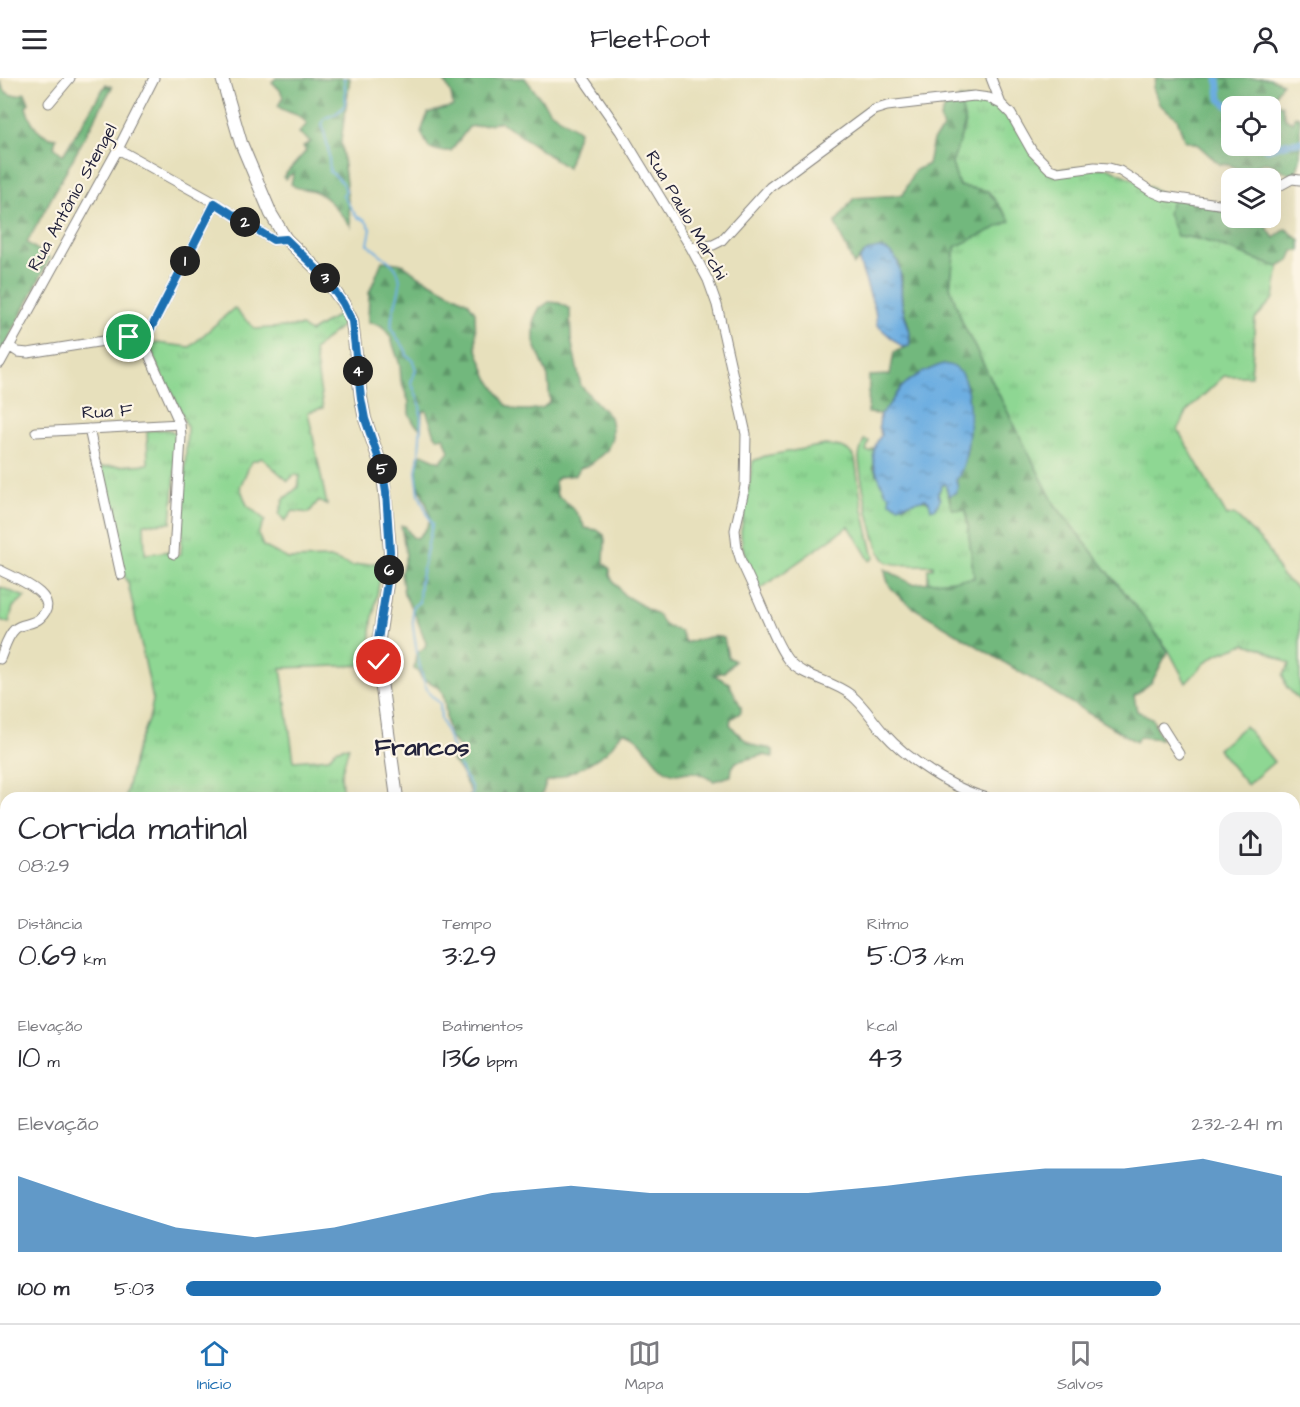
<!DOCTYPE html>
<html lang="pt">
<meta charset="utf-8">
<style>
body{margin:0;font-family:"Architects Daughter",sans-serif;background:#f2f2f3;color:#2b2b33;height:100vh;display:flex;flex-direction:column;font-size:22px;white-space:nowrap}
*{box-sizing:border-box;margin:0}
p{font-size:20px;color:#7c7c81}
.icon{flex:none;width:33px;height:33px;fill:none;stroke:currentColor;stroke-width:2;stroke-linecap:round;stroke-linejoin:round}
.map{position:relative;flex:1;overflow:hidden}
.panel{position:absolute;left:0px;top:714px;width:1300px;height:531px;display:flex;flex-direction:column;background:#fff;border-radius:18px 18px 0 0;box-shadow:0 6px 24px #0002}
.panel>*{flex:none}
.tools{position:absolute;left:1221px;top:18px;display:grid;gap:12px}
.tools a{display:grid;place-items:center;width:60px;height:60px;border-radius:12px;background:#fff;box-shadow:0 6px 24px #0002;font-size:30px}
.pin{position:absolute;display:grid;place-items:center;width:51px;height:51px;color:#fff;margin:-26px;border:3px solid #fff;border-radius:50%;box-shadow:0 2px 6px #0007}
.km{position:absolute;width:30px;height:30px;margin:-15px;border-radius:50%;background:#222;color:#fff;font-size:16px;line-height:30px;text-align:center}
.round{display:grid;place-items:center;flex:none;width:63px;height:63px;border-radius:18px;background:#f2f2f3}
.overview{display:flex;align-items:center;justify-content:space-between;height:102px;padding:0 18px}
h1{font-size:33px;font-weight:600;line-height:45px}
.figures{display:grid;grid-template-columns:repeat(3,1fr);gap:9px;height:102px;padding:6px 18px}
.figures div{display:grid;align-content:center}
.figures b{font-size:30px;font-weight:600}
.figures small{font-size:16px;font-weight:400}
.figures p{font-size:16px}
.chart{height:168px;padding:12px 18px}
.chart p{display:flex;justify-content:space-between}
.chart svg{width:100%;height:108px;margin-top:6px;fill:#1f6fb2;opacity:.7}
ul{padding:0 18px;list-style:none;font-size:20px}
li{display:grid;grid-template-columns:96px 72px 1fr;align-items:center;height:45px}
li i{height:15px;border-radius:8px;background:#1f6fb2}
header{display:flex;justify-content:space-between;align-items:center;height:78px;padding:0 18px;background:#fff;font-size:27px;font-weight:600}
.tab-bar{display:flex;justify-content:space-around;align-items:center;height:84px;border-top:2px solid #e1e1e2;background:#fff;font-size:16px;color:#7c7c81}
.tab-bar a{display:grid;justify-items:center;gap:3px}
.tab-bar .selected{color:#1f6fb2}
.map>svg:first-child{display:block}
.grass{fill:url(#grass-tufts);stroke:#587c67;stroke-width:1.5}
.forest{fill:url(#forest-firs);stroke:#4a6d5c;stroke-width:1.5;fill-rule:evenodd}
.pitch{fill:#8ed793;stroke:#587c67;stroke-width:1.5}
.water{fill:url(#water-ripples);stroke:#48688e;stroke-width:1.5}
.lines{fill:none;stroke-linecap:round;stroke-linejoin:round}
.stream{stroke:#6daee1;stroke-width:2}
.canal{stroke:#6daee1;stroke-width:7}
.minor-casing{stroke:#84817c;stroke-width:11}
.major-casing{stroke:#84817c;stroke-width:14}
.minor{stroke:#fff;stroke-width:9}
.major{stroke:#fff;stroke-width:12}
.route-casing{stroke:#fff;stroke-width:12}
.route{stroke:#1f6fb2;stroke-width:8}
.labels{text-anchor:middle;stroke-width:4.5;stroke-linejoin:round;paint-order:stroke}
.street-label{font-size:18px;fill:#22223b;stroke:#fcf5e5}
.district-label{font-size:24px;font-weight:bold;fill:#22223b;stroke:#fcf5e5}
</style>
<header><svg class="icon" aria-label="menu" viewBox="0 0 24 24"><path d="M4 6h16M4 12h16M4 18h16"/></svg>Fleetfoot<svg class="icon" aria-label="person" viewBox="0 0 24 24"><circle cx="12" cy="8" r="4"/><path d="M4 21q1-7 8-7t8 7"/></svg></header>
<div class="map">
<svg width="1300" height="1245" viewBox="0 0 1300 1245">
<defs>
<pattern id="grass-tufts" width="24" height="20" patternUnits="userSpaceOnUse" patternTransform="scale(1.5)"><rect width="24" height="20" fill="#8ed793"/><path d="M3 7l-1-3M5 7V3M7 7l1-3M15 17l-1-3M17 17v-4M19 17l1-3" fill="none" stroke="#7ab880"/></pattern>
<pattern id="forest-firs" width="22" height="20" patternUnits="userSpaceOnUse" patternTransform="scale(1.5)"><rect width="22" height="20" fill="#72b87d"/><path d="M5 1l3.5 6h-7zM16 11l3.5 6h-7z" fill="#5d9568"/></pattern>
<pattern id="water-ripples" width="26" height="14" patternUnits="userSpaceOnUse" patternTransform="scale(1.5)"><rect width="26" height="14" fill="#6daee1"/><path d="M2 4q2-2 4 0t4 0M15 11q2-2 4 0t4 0" fill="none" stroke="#598db8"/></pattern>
</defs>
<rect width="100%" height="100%" fill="#fcf5e5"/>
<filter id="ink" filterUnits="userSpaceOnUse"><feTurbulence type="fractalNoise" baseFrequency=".0167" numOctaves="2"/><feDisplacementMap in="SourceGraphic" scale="12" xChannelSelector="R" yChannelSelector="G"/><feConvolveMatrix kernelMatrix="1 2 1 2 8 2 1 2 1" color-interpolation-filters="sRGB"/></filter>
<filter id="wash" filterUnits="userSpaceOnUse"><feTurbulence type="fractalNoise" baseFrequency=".008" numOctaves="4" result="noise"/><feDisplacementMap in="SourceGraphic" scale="24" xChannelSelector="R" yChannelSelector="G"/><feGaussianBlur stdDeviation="1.35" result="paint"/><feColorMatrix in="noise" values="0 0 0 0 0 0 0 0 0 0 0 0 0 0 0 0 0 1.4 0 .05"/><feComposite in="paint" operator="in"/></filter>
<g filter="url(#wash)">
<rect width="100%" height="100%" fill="#e7e0bc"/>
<path class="grass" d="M959,20L1001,26L1050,91L1109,90L1173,120L1177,158C1213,160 1245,180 1279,189L1274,220L1255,241L1251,298H1224L1188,332L1178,352L1227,438L1234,436L1267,469L1281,497L1300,513V623L1286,608L1283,597L1290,586L1260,570L1245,566L1218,576L1207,583L1186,605L1169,573L1147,543L1055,427L963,246L950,209L955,169L988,113L959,108L952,86L965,45Z
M234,230L255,251L301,248L310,254L340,236L343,246L314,272L323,330L308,334L327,427L318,423L309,435L293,433L285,443L279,436L284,421L298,409L300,398L294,397L288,403L262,380L251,384L240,409L247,427L265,442L258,456L263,468L288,481L330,480L352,488L383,484L372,544L368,587L281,590L294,683L329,680L335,672L349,668L341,697L343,720H125L136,672L150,637L153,622L128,505L123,495L101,389L148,386L147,353C157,352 171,348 178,358L171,445L144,446L145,476L171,473L172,478L181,476L187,350C180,321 153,291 150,264L190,269Z
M864,362L869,363L866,373L870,374L873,371L875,381L873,389L889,417L904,428C911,425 921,419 929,424L938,416L942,407L945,406L952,431L966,432L974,500L928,506V491L933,490V487C922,487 895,489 886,483C874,476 860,397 859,380C859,374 862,368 864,362Z
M825,367C838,368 848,368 855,381L862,427L874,480L870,483L849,448L760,511C751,492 741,475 741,453L753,383L765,378Z
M0,509L25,519L13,529L9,545L0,542Z"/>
<path class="forest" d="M276,0H350L341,63L351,148C341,137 329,119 314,113C306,110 299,113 291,106L294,94L285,101L283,99L306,73L303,68L311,64L299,55L307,46C297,32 287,37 278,28L283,19L280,12L272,4Z
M443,0H525L550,33L579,53L567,90L501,44L469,49L451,73H440L429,70L421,54L428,35L453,28L451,16Z
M1156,0H1269L1282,5L1273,21L1282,28L1285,40L1292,44L1295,38L1300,39V81L1295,98C1275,92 1271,75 1249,93L1241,92L1230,87L1219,86L1198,67L1184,62L1177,40L1159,26L1153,9ZM1232,28H1270V68H1232Z
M0,3C5,17 12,20 25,15L29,25L26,29C30,44 39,59 56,60L54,69L63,77L106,6L112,9L27,165L50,180L0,278Z
M960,23L965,45L952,86L959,108L988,113L1011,143L955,169L950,209L963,246L1055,427L1147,543L1168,573L1152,604L1134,618L1137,633L1152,640L1161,661L1139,659L1136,664L914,530C899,519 886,511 885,491L912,506L974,500L966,432L952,431L949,418L955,415L914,300L901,310L888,330L880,336L868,335L869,298L890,297L894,274L909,268C913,253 906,243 903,228C900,219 902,208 902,198L863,176L854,187L835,145L854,120L903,117L914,93L928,86L933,62L943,51L940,40L946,25Z
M1173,120L1231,128L1232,140H1260L1274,160L1286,151L1300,162V173H1293L1289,183L1279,189C1245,180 1213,160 1177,158L1168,135Z
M382,183L403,186L419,198L468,224L475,234L476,269L488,300L506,327L517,332H529L542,330L550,324L548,299L534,264V241L539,231L549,224L559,225L570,231L571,262L581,308L610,339L612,349V360L607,372L591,386L580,390L576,397L559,399L555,403L557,418C569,424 580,437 585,450L597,452L604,457L605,462L604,485L610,491V498L624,517L658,537L664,547L680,553L685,564C699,564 710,555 724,560L728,579L735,583L724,594L714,597L729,605L741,629V634L731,641L730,646C736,655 748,666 759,669C765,670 768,669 773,672V679L763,677L736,684L732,690L731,698L714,703C708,700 699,694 692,694C681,693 677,700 665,692C650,682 643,657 624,654C616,659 613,669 605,675C587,688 567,698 546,704L541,720H507L503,714L502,720H468L471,714C464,704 462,691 452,683V680L461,678L464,674C458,668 451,663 449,655C441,631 454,611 422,601L418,593L414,591L416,576L425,569L426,565L417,541L404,516L401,495L406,477L401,448H405L412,459L417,460C440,441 427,431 419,408C416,400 417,387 418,379L422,376L440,384L449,373L444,359L438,360L435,357L426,332L422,334L421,351L414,345L409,336V324L401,303L400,287L390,258L382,248L368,244L369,215Z
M1300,1083V1245H1177V1239H1294V1089Z
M294,1239H386L383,1245H293Z"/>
<path class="pitch" d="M1245,648L1274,684L1247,707L1218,671Z"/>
<path class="water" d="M879,170C907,175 899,206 902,226C904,242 913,252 909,268L902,269L877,247L875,232L859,183C863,174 869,172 879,170Z
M943,286C950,287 955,288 960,294C975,312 971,385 956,402L958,409L955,415L949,418L945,406L942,407L938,415L940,422L935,431H931L929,424L925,421L898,428L890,424L889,417L886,415C876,394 866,378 881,357L879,350L880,336C890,329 893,319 901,310C912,298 929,291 943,286Z"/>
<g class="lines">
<path class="stream" d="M344,0C346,22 351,32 325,40L322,46L328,69L330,94C338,98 342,104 346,112L343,118L357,139L365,142L371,151L368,166C376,175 390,181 396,191C408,210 388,231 392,250C394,261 407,267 407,278L412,281L416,292L411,304L420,326L421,342L419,377L416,393L419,416L432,447L420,504L419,524L412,529C412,549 419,598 429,615C432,619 436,622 440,625L441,641L464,699C470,705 474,711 471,720"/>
<path class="canal" d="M1218,0L1220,21L1232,31
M1264,68L1267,71L1289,65L1300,64"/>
</g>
</g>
<g filter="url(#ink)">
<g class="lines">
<defs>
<path id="minor" d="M583,0L620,53L691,170L708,202L717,227L746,356L745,408L735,452L737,470L741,483C750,502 759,522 767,541C773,555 779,570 788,582C803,600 833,602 851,617C864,627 873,643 884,655C907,681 954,712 988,720
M991,0L1001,26
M49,25L70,0
M118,71L215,125L273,162L286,161
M1270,113L1292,101L1300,102
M691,170L713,167L721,163L770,109L874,32L887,28L974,18L989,20L1001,26L1011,36L1032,73L1050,91L1058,94L1095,89L1109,90L1120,93L1151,113L1163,118L1232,128
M141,259L180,346L181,359L174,476
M9,268L18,274L28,275L129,259H141L148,256L215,125
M0,285L118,71L154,0
M89,351L121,497
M36,354L180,346
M0,492C14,500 65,518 40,540C33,547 21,545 15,551C7,558 4,572 0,581
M1162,649L1179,676
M0,855L6,856
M1294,895L1300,888
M0,912L6,914
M0,966H6
M0,1050L6,1049
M0,1116H6
M0,1173L6,1172
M474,1239V1245
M34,1245L42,1239
M307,1245L315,1239
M1094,1245L1096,1239"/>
<path id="major" d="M222,0L241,65L271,136L286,161L322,196L343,225L352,243L361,320L365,341L382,390L385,414L390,473L389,492L377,574L397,720
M390,1245L391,1239"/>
</defs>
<use href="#minor" class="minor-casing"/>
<use href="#major" class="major-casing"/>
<use href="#minor" class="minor"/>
<use href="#major" class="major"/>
</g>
</g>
<g class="lines" filter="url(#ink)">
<defs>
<path id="route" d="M129,259H141L148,256L215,125L273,162L286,161L322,196L343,225L352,243L361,320L365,341L382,390L386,414L390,473L389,492L378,562L379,584"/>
</defs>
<use href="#route" class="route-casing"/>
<use href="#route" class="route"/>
</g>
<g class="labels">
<g class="street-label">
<text transform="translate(72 119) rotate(-61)" y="6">Rua Antônio Stengel</text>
<text transform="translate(687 137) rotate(60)" y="6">Rua Paulo Marchi</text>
<text transform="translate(107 333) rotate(-3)" y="6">Rua F</text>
</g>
<g class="district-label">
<text x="422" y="677">Francos</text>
</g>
</g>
</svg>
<div class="tools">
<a><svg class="icon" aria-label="locate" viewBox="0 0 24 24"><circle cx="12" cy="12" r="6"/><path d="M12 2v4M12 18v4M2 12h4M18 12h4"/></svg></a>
<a><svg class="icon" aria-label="layers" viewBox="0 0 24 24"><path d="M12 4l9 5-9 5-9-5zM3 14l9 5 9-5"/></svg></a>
</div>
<div class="pin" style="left:129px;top:259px;background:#1e9e55"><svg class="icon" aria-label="arrive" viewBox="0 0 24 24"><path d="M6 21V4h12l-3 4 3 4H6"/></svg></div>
<div class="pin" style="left:379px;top:584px;background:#d93025"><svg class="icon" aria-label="check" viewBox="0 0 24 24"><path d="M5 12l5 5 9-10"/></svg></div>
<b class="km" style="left:185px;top:183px">1</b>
<b class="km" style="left:245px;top:144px">2</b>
<b class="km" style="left:325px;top:200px">3</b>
<b class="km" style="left:358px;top:293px">4</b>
<b class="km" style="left:382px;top:391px">5</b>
<b class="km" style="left:389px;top:492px">6</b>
<section class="panel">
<div class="overview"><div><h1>Corrida matinal</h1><p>08:29</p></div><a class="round"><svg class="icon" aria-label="share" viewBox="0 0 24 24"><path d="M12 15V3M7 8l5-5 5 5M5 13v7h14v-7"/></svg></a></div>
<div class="figures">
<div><p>Distância</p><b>0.69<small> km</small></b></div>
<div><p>Tempo</p><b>3:29</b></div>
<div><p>Ritmo</p><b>5:03<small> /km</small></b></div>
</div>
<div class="figures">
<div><p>Elevação</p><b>10<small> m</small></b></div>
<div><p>Batimentos</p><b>136<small> bpm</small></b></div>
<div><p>kcal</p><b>43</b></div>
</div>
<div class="chart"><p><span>Elevação</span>232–241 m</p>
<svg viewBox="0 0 160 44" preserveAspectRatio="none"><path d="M0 44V13L10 24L20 34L30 38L40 34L50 27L60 20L70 17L80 20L90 20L100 20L110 17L120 13L130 10L140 10L150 6L160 13V44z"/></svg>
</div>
<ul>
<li><b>100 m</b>5:03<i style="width:89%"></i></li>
</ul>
</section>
</div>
<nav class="tab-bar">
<a class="selected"><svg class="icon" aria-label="home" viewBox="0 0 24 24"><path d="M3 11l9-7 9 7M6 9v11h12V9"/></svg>Início</a>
<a><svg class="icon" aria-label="map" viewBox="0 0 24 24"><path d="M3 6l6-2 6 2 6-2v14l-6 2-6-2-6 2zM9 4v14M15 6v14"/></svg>Mapa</a>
<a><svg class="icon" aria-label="saved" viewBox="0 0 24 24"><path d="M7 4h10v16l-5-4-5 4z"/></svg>Salvos</a>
</nav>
